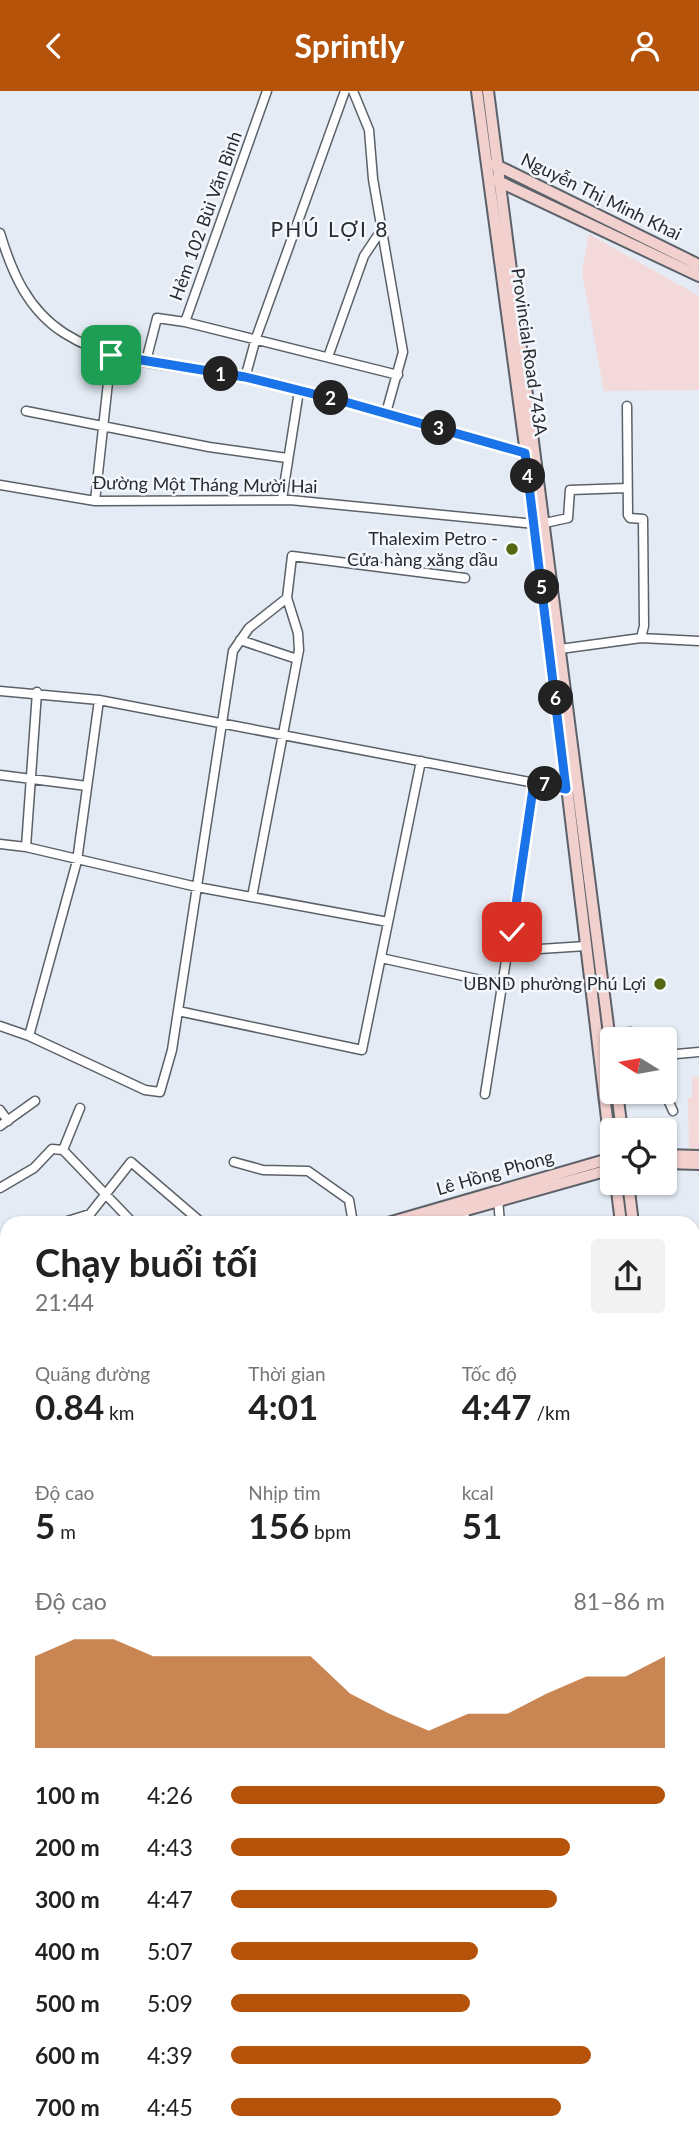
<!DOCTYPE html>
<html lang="vi">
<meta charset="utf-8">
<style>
body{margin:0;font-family:Lato,sans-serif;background:#f2f2f2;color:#222;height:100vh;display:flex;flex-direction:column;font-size:26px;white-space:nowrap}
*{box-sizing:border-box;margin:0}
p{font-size:23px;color:#767676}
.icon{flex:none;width:38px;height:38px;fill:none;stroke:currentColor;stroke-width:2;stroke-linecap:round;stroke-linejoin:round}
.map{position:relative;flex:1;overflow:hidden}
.sheet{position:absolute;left:0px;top:1125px;width:700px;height:936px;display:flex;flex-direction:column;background:#fff;border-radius:21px 21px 0 0;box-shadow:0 2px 5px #0004}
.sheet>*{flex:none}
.needle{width:46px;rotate:281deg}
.fabs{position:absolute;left:600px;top:936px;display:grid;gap:14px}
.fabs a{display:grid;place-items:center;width:77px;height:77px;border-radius:7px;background:#fff;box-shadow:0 2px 5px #0004;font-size:35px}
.pin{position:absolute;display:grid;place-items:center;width:60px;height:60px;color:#fff;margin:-30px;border-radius:14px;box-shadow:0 4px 10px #0006}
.km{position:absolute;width:35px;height:35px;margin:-18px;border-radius:50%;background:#222;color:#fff;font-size:19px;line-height:35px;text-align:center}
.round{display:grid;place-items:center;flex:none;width:74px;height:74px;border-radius:7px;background:#f2f2f2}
.summary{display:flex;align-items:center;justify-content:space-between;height:119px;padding:0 35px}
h1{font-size:38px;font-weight:700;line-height:52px}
.metrics{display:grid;grid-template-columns:repeat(3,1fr);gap:10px;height:119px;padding:7px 35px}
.metrics div{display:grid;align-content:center}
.metrics b{font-size:35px;font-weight:700}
.metrics small{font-size:19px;font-weight:400}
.metrics p{font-size:19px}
.chart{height:196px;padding:14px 35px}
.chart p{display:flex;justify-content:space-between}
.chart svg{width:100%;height:126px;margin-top:7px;fill:#b45309;opacity:.7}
ul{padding:0 35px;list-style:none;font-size:23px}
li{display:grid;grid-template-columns:112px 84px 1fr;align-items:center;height:52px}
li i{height:18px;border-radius:9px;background:#b45309}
header{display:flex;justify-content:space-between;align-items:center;height:91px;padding:0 35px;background:#b45309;color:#fff;font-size:32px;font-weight:700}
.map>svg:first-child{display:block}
.education{fill:#f4d9da}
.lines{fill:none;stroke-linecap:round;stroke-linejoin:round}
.street-casing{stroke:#5b6168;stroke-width:11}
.secondary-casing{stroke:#5b6168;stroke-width:14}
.street{stroke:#fff;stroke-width:8}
.secondary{stroke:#f1d0ce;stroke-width:10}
.route-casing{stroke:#fff;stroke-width:14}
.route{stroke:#1a73e8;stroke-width:9}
.poi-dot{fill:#556710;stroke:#f4f8fe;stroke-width:2.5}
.labels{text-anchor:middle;stroke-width:5;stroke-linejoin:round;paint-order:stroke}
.street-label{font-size:18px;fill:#292c2f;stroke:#f4f8fe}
.poi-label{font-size:18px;fill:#292c2f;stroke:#f4f8fe;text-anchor:end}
.quarter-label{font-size:21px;letter-spacing:2px;fill:#292c2f;stroke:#f4f8fe}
</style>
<header><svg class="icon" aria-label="back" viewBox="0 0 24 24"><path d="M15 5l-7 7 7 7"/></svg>Sprintly<svg class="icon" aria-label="person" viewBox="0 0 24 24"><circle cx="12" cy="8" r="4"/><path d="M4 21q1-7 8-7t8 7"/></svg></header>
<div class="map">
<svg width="699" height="2060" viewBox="0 0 699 2060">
<rect width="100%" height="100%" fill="#e4ebf4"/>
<path class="education" d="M589,143L699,205V299L604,300L582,181Z
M692,986H699V1058H689L688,1007L692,1006Z
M0,1602H7V1736H0Z
M126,2055H208V2060H121Z"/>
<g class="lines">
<defs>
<path id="street" d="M353,0L369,39L373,88L403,261L386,322
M0,142C12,182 28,219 64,242C118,277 188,274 248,287C342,308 433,337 525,362
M185,231L398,284
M328,266L364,165L382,138
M146,270L157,227L185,231L267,0
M245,287L256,247L345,0
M627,315L628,424L630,427L643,428L644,535L641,547
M26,320L209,356L287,367
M0,394L95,410L290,409L535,433
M282,408L299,300
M95,410L111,264
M545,432L568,427L570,399L627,397
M240,549L297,568
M560,558L641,547L699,550
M0,600L99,609L566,698
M0,684L87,695
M0,753L26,756L197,796L388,831
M26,756L37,601
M252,806L299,559L298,542L287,507L292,465L465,487
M509,860L586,855
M381,867L504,894
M178,920L362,959L421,670
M0,935L29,945L145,999L160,1001L172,959L233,560L249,537L287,507
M610,943L631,941L643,948
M29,945L77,770L99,609
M665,964L699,961
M665,977V1002L673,1020
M485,1003L534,691
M0,1019L8,1030
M0,1035L35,1010
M63,1059L80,1017
M234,1071L263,1079L308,1080L349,1109L353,1132
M0,1097L34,1077L52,1058L63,1059L133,1132
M498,1108L500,1132
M61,1132L90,1123L131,1071L202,1132
M461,1132L467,1118
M0,1154L7,1177
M693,1202L699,1180
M693,1250L699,1251
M697,1377H699
M0,1475L7,1474
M693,1571L699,1570
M0,1853H7
M0,1916L7,1928
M693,1924H699
M0,2002L7,1999
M0,2010L7,2023
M25,2054L28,2060
M99,2060L106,2054
M212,2060V2054
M370,2060V2054
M604,2060L676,2058"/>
<path id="secondary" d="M477,0L534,422L612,1069
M488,0L612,966
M494,73L699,174
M496,89L699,185
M617,1001L622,1040
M665,1064L699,1065
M665,1072L699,1073
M616,1092L621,1132
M628,1092L633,1132
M388,1132L612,1067
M420,1132L612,1078
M0,1246L7,1244
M0,1254L7,1253
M693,1585L699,1634
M0,1747H7
M693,1776L699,1652
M676,2054V2060
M689,2054V2060"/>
</defs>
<use href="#street" class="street-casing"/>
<use href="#secondary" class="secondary-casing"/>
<use href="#street" class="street"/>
<use href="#secondary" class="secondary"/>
</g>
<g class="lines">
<defs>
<path id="route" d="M111,264L245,286L342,310L525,362L566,698L534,691L512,841"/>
</defs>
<use href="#route" class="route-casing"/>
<use href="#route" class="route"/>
</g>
<g class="poi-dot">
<circle cx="512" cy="458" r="7"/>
<circle cx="660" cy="893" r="7"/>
</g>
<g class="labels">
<g class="street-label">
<text transform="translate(601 106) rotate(26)" y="6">Nguyễn Thị Minh Khai</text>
<text transform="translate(206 125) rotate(-70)" y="6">Hẻm 102 Bùi Văn Bình</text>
<text transform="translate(529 261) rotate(82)" y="6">Provincial Road 743A</text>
<text transform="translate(205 394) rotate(1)" y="6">Đường Một Tháng Mười Hai</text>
<text transform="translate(495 1082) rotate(-16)" y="6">Lê Hồng Phong</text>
</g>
<g class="poi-label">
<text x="498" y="454">Thalexim Petro -<tspan x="498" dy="21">Cửa hàng xăng dầu</tspan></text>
<text x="646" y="899">UBND phường Phú Lợi</text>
</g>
<g class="quarter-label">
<text x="330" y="146">PHÚ LỢI 8</text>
</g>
</g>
</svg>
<div class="fabs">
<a><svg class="needle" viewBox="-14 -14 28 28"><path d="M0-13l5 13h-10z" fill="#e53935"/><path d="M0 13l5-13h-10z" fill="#767676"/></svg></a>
<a><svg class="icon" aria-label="locate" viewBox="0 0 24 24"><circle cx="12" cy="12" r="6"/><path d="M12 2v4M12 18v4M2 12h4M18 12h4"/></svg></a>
</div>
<div class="pin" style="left:111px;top:264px;background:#1e9e55"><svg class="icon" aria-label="arrive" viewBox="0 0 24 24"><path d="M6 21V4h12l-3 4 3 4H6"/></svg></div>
<div class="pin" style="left:512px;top:841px;background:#d93025"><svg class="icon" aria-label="check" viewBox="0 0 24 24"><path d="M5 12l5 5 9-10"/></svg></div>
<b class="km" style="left:221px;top:283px">1</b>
<b class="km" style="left:331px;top:307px">2</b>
<b class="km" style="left:439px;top:337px">3</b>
<b class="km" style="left:528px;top:385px">4</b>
<b class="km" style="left:542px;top:496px">5</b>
<b class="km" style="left:556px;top:607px">6</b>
<b class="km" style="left:545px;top:693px">7</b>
<section class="sheet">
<div class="summary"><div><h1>Chạy buổi tối</h1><p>21:44</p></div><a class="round"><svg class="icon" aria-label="share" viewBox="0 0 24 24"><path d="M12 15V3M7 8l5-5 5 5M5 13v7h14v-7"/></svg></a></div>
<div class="metrics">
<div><p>Quãng đường</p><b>0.84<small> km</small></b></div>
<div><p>Thời gian</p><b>4:01</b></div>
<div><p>Tốc độ</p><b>4:47<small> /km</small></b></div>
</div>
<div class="metrics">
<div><p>Độ cao</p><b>5<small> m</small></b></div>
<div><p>Nhịp tim</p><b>156<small> bpm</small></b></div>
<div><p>kcal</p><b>51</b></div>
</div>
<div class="chart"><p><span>Độ cao</span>81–86 m</p>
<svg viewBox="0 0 160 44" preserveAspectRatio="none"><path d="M0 44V12L10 6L20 6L30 12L40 12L50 12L60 12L70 12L80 25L90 32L100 38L110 32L120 32L130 25L140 19L150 19L160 12V44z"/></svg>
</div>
<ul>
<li><b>100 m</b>4:26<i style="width:100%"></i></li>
<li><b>200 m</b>4:43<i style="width:78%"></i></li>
<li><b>300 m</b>4:47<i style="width:75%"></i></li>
<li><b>400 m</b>5:07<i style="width:57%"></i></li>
<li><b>500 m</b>5:09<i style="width:55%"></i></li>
<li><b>600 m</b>4:39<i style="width:83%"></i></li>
<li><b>700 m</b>4:45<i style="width:76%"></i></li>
</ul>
</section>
</div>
